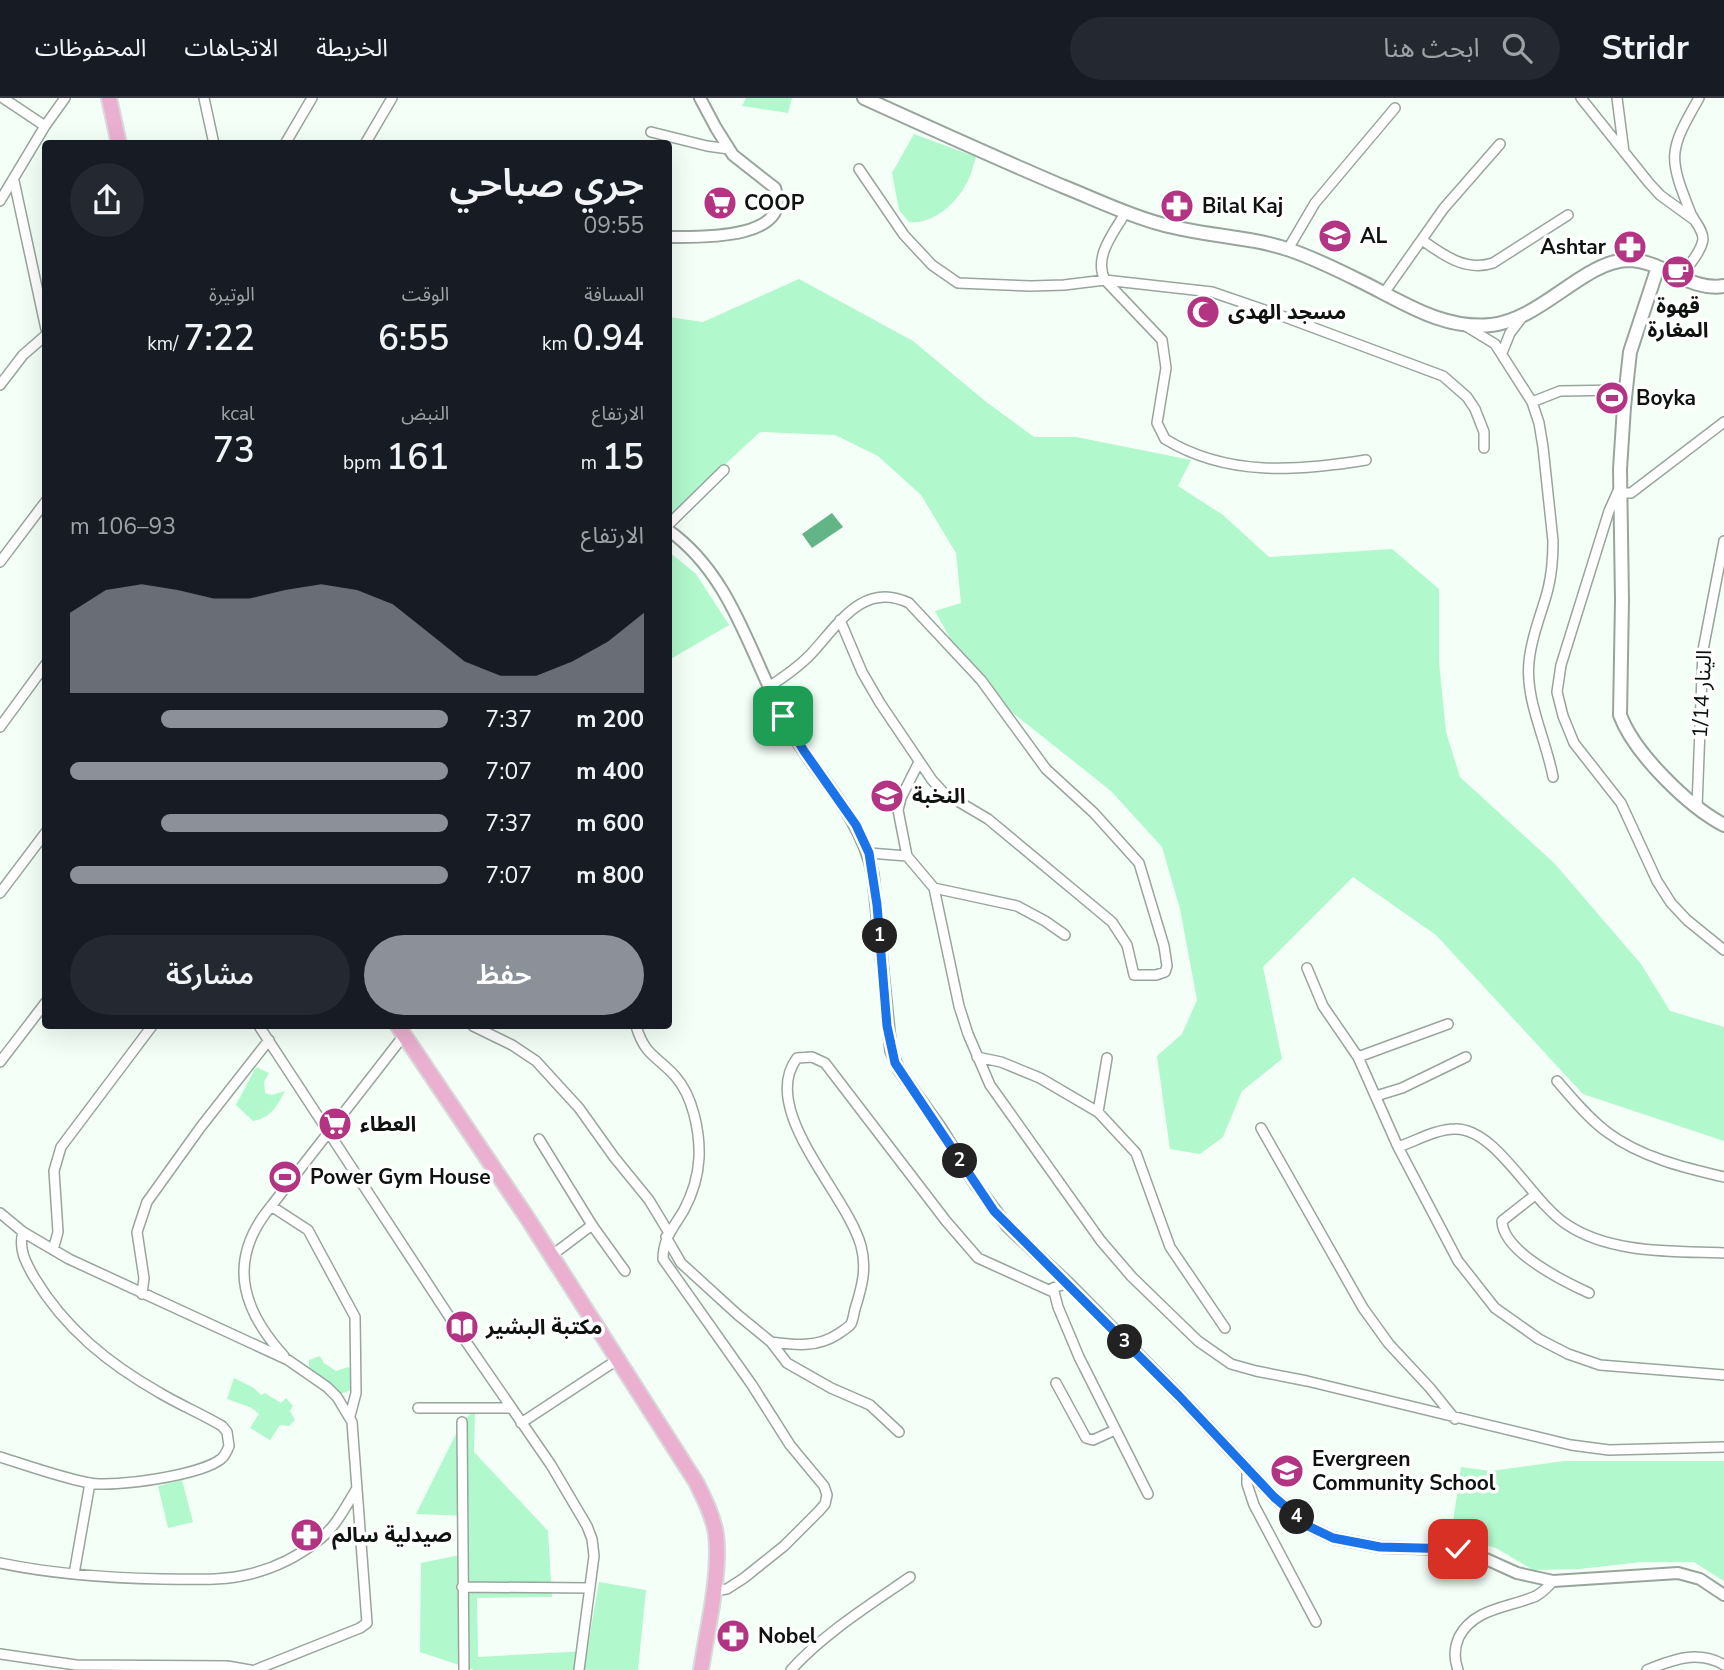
<!DOCTYPE html>
<html lang="ar">
<meta charset="utf-8">
<style>
body{margin:0;font-family:"Nunito Sans","Noto Sans Arabic",sans-serif;background:#242831;color:#f1f3f6;direction:rtl;height:100vh;display:flex;flex-direction:column;font-size:26px;white-space:nowrap}
*{box-sizing:border-box;margin:0}
p{font-size:23px;color:#9ea1a6}
.icon{flex:none;width:38px;height:38px;fill:none;stroke:currentColor;stroke-width:2;stroke-linecap:round;stroke-linejoin:round}
.map{position:relative;flex:1;overflow:hidden;direction:ltr}
.sheet{position:absolute;left:42px;top:42px;width:630px;height:889px;display:flex;flex-direction:column;background:#171b24;border-radius:7px;box-shadow:0 7px 28px #0002;direction:rtl}
.sheet>*{flex:none}
.pin{position:absolute;display:grid;place-items:center;width:60px;height:60px;color:#fff;margin:-30px;border-radius:14px;box-shadow:0 4px 10px #0006}
.km{position:absolute;width:35px;height:35px;margin:-18px;border-radius:50%;background:#222;color:#fff;font-size:19px;line-height:35px;text-align:center}
.round{display:grid;place-items:center;flex:none;width:74px;height:74px;border-radius:37px;background:#242831}
.overview{display:flex;align-items:center;justify-content:space-between;height:119px;padding:0 28px}
h1{font-size:38px;font-weight:600;line-height:52px}
.figures{display:grid;grid-template-columns:repeat(3,1fr);gap:10px;height:119px;padding:7px 28px}
.figures div{display:grid;align-content:center}
.figures b{font-size:35px;font-weight:600}
.figures small{font-size:19px;font-weight:400}
.figures p{font-size:19px}
.chart{height:196px;padding:14px 28px}
.chart p{display:flex;justify-content:space-between}
.chart svg{width:100%;height:126px;margin-top:7px;fill:#8c9099;opacity:.7}
.button{display:flex;gap:14px;margin-top:auto;padding:14px 28px}
.button a{flex:1;height:80px;border-radius:42px;background:#8c9099;color:#fff;font-size:28px;font-weight:600;line-height:80px;text-align:center}
.button a+a{background:#242831;color:#f1f3f6}
ul{padding:0 28px;list-style:none;font-size:23px}
li{display:grid;grid-template-columns:112px 84px 1fr;align-items:center;height:52px}
li i{height:18px;border-radius:9px;background:#8c9099}
header{display:flex;align-items:center;gap:42px;box-sizing:border-box;height:98px;padding:0 35px;background:#171b24;border-bottom:2px solid #363941}
header strong{font-size:33px}
nav{display:flex;gap:38px;margin-inline-start:auto;font-size:24px}
.search{width:490px;height:63px;background:#242831;display:flex;align-items:center;gap:18px;box-sizing:border-box;padding:0 24px;border-radius:38px;color:#9ea1a6;font-size:26px}
.map>svg:first-child{display:block}
.green{fill:#b1f8cd}
.water{fill:#63b587}
.lines{fill:none;stroke-linecap:round;stroke-linejoin:round}
.minor-casing{stroke:#98a59d;stroke-width:12}
.tertiary-casing{stroke:#98a59d;stroke-width:14}
.secondary-casing{stroke:#98a59d;stroke-width:16}
.primary-casing{stroke:#d8d9d9;stroke-width:18}
.minor{stroke:#fff;stroke-width:9}
.tertiary{stroke:#fff;stroke-width:10}
.secondary{stroke:#fff;stroke-width:12}
.primary{stroke:#ebb0d0;stroke-width:14}
.route-casing{stroke:#fff;stroke-width:14}
.route{stroke:#1a73e8;stroke-width:9}
.labels{text-anchor:middle;stroke-width:7;stroke-linejoin:round;paint-order:stroke}
.poi-label{font-size:21px;font-weight:bold;fill:#0e1310;stroke:#fff;text-anchor:start}
.street-label{font-size:21px;fill:#0e1310;stroke:#fff}
</style>
<header>
<strong>Stridr</strong>
<div class="search"><svg class="icon" aria-label="search" viewBox="0 0 24 24"><circle cx="10" cy="10" r="6"/><path d="M15 15l6 6"/></svg>ابحث هنا</div>
<nav><a>الخريطة</a><a>الاتجاهات</a><a>المحفوظات</a></nav>
</header>
<div class="map">
<svg width="1724" height="1572" viewBox="0 0 1724 1572">
<rect width="100%" height="100%" fill="#f4fff8"/>
<path class="green" d="M746,0H792L788,15L742,8Z
M914,36L976,59C973,68 971,78 966,86C956,106 932,127 909,124L899,112L892,75Z
M799,181L913,243L985,303L1034,339H1076L1191,362L1178,388L1223,417L1269,459L1392,451L1439,491V564L1446,634L1460,679L1555,766L1641,866L1670,913L1724,929V1043L1583,996L1436,837L1353,779L1263,869L1282,961L1242,993L1223,1039L1200,1056L1170,1051L1157,958L1182,936L1197,902L1180,811L1162,749L1111,693L974,584L935,513L961,505L956,455L921,397L878,358L835,337L760,334L691,398L669,424V219L703,224Z
M668,453L696,476L729,527L669,562Z
M256,969L269,975L264,984L265,995L272,997L285,993C277,1008 271,1020 253,1023L236,1007Z
M320,1258L324,1265L336,1273L348,1269L352,1272L351,1292L340,1296L309,1270V1262Z
M234,1280L254,1290L261,1297L265,1295L281,1305L286,1300L293,1308L290,1313L295,1322L289,1328L280,1327L270,1342L250,1330L259,1316L252,1310L227,1301Z
M475,1312L474,1354L548,1433L552,1499L477,1500L478,1559L587,1553L599,1484L646,1492L638,1572H474L420,1554L421,1465L460,1457L469,1418L416,1416L462,1324Z
M1564,1363H1724V1483L1694,1464H1641L1580,1471L1533,1472L1496,1450L1451,1438L1461,1369L1491,1373Z
M182,1382L193,1424L168,1430L158,1388Z"/>
<path class="water" d="M832,415L843,429L812,450L802,436Z"/>
<g class="lines">
<defs>
<path id="minor" d="M3,0L45,28
M204,0L214,46
M1581,0L1649,85L1660,97L1693,121
M1617,0L1624,54
M651,34L707,48L729,51
M285,46L312,0
M365,46L392,0
M859,71L904,137L932,167L958,185L1031,188L1064,187L1105,182L1212,194L1282,218L1443,278L1467,299L1475,311L1484,334V350
M14,83L46,231
M0,103L45,28L65,0
M1126,114C1114,134 1093,159 1105,182L1162,242L1166,270L1157,325L1165,341C1227,379 1298,373 1366,362
M1422,142C1443,157 1466,174 1493,165L1568,117
M1288,151L1315,105L1395,10
M1682,178C1688,168 1702,153 1703,141C1703,132 1695,124 1691,116C1668,58 1668,54 1699,0
M1384,195L1444,110L1500,46
M1464,227L1495,246L1532,304L1539,325L1543,349L1553,443C1553,459 1552,475 1548,491C1542,515 1531,538 1529,564C1525,602 1546,641 1553,679
M1502,255L1510,235L1523,218
M0,287L23,257L46,237
M1532,304L1560,293L1626,292
M1618,393L1609,413L1561,567L1557,594L1563,618L1574,645L1621,705L1657,783L1671,805L1687,822L1724,852
M1620,395H1631L1724,324
M668,427L724,372
M0,464L46,403
M770,588C784,579 797,570 809,558C837,529 862,482 909,505L981,582L1046,671L1094,715L1139,765L1164,848L1167,868L1165,874L1156,877H1134L1127,847L1112,824L988,721L944,695L932,682L880,605L862,574L840,522
M0,629L46,566
M1697,709L1703,552L1724,443
M869,755L907,758L934,790L959,908L968,936L990,987L1101,1143L1132,1179L1198,1243L1231,1266L1256,1273L1307,1283L1571,1347L1609,1352L1724,1349
M907,758L898,712L901,700L919,664
M934,790L1017,808L1045,823L1065,837
M0,795L46,734
M1307,870L1323,908L1358,959L1398,1049L1458,1163L1495,1210L1539,1241L1568,1256L1600,1267L1724,1277
M259,928L460,1235L551,1367L587,1428L592,1441L594,1458L579,1572
M473,928L512,947L536,963L579,1010L614,1059L649,1102L669,1135
M636,928C645,958 656,957 675,978C693,998 700,1034 699,1060C698,1079 693,1095 684,1112C674,1129 663,1140 663,1161L752,1287L790,1347L824,1388L827,1397L825,1406L819,1413L784,1448L744,1480L727,1491L713,1493
M977,959L1001,964L1040,980L1098,1014L1136,1055L1170,1149L1225,1230
M1358,959L1448,926
M0,964L46,904
M1557,983C1573,1001 1588,1020 1607,1034C1640,1059 1685,1070 1724,1079
M1376,998L1402,990L1466,959
M1098,1014L1107,960
M1261,1030L1363,1210L1389,1246L1430,1290L1455,1321
M539,1041L592,1127
M1398,1049C1416,1043 1436,1031 1455,1031C1496,1030 1531,1103 1566,1126C1610,1156 1673,1153 1724,1155
M1535,1097L1502,1123C1503,1154 1565,1184 1589,1195
M271,1108L308,1132L355,1219L356,1295L350,1318
M0,1115L23,1134L69,1161L288,1262L327,1289L337,1299L352,1324L367,1525L360,1530L255,1572
M666,1139L681,1165L738,1217L771,1244L787,1265L831,1290L870,1307L899,1334
M53,1152L58,1134L54,1073L61,1049L152,928
M551,1158L592,1127L625,1173
M1068,1185L1053,1190L1058,1209L1079,1259L1148,1396
M142,1196L144,1180L137,1134L147,1104L200,1030L269,942
M771,1244C795,1247 817,1250 838,1236C842,1233 848,1230 851,1226C853,1222 854,1215 855,1211C862,1189 867,1170 861,1148C847,1096 758,1012 797,960L812,959L825,965L946,1123L978,1160L1053,1194
M284,1258C245,1215 227,1168 265,1116L405,936
M1056,1285L1086,1340L1093,1342L1115,1332
M418,1310H511
M462,1324L464,1572
M521,1325L617,1262
M0,1359C29,1368 59,1379 89,1385C114,1390 201,1377 221,1361C225,1358 227,1353 229,1348L227,1334L222,1328C202,1316 180,1307 160,1295C109,1266 65,1231 34,1179C26,1165 18,1151 23,1134
M1247,1372V1386L1254,1407L1316,1524
M0,1465C53,1476 107,1480 161,1481C188,1481 215,1483 241,1478C267,1473 294,1461 315,1445C335,1431 345,1410 357,1390
M74,1476L90,1385
M462,1489L589,1490
M0,1556L76,1567L227,1568L250,1572
M791,1572C823,1536 871,1506 910,1479
M1458,1572C1454,1561 1454,1550 1459,1539C1474,1510 1508,1510 1536,1498C1543,1494 1548,1489 1553,1483
M1647,1572C1674,1561 1698,1552 1724,1567"/>
<path id="tertiary" d="M668,139C696,139 795,143 775,90L733,57L716,30L700,0
M668,432C736,480 752,567 792,635C822,685 861,718 873,777L891,953L899,972L940,1029L976,1087L1008,1129L1068,1185L1179,1298L1274,1399L1308,1428L1333,1440L1380,1449L1466,1452L1517,1475L1553,1483L1678,1475L1700,1481L1724,1497"/>
<path id="secondary" d="M864,0C930,30 996,60 1062,88C1095,101 1127,117 1161,126C1203,138 1249,138 1290,152C1313,160 1336,171 1358,182C1400,202 1441,232 1491,227C1541,222 1584,163 1628,162C1662,162 1690,194 1724,188
M1658,169L1630,254L1624,309L1620,371L1622,502L1620,617C1634,655 1688,708 1724,727"/>
<path id="primary" d="M109,0L119,46
M398,928L528,1121L696,1384C704,1400 713,1418 716,1436C721,1475 707,1532 701,1572"/>
</defs>
<use href="#minor" class="minor-casing"/>
<use href="#tertiary" class="tertiary-casing"/>
<use href="#secondary" class="secondary-casing"/>
<use href="#primary" class="primary-casing"/>
<use href="#minor" class="minor"/>
<use href="#tertiary" class="tertiary"/>
<use href="#secondary" class="secondary"/>
<use href="#primary" class="primary"/>
</g>
<g class="lines">
<defs>
<path id="route" d="M783,618L804,653L856,727L869,755L877,807L887,928L895,965L994,1113L1179,1298L1274,1399L1308,1428L1333,1440L1380,1449L1458,1451"/>
</defs>
<use href="#route" class="route-casing"/>
<use href="#route" class="route"/>
</g>
<defs>
<symbol id="supermarket-disc" viewBox="-11 -11 22 22"><circle r="9.5" fill="#b33482" stroke="#fff"/><path d="M-6-5.5h2.5l.6 2H6L4.5 2H-2.5L-4.4-4H-6ZM-1.5 3.2a1.3 1.3 0 1 0 .1 0ZM3 3.2a1.3 1.3 0 1 0 .1 0Z" fill="#fff"/></symbol>
<symbol id="pharmacy-disc" viewBox="-11 -11 22 22"><circle r="9.5" fill="#b33482" stroke="#fff"/><path d="M-2-6h4v4h4v4h-4v4h-4v-4h-4v-4h4Z" fill="#fff"/></symbol>
<symbol id="school-disc" viewBox="-11 -11 22 22"><circle r="9.5" fill="#b33482" stroke="#fff"/><path d="M0-5L7-2L0 1L-7-2ZM-4 1L0 2.5L4 1V4Q0 6-4 4Z" fill="#fff"/></symbol>
<symbol id="cafe-disc" viewBox="-11 -11 22 22"><circle r="9.5" fill="#b33482" stroke="#fff"/><path d="M-5.5-4.5H6V0H3Q3 3.5 0 3.5H-2.5Q-5.5 3.5-5.5 0ZM3-3.2v2h1.7v-2ZM-6 4.5H4V6H-6Z" fill="#fff"/></symbol>
<symbol id="mosque-disc" viewBox="-11 -11 22 22"><circle r="9.5" fill="#b33482" stroke="#fff"/><path d="M3.5-4.9A6 6 0 1 0 3.5 4.9A5 5 0 1 1 3.5-4.9Z" fill="#fff"/></symbol>
<symbol id="stadium-disc" viewBox="-11 -11 22 22"><circle r="9.5" fill="#b33482" stroke="#fff"/><path d="M0-5a6.5 5 0 1 0 0 10a6.5 5 0 1 0 0-10ZM-3.5-1.8h7v3.6h-7Z" fill="#fff"/></symbol>
<symbol id="library-disc" viewBox="-11 -11 22 22"><circle r="9.5" fill="#b33482" stroke="#fff"/><path d="M-6-4Q-3-5.5-.7-3.5V5Q-3 3-6 4ZM6-4Q3-5.5 .7-3.5V5Q3 3 6 4Z" fill="#fff"/></symbol>
</defs>
<g fill-rule="evenodd">
<use href="#supermarket-disc" x="701" y="86" width="38" height="38"/>
<use href="#pharmacy-disc" x="1158" y="89" width="38" height="38"/>
<use href="#school-disc" x="1316" y="119" width="38" height="38"/>
<use href="#pharmacy-disc" x="1611" y="130" width="38" height="38"/>
<use href="#cafe-disc" x="1659" y="155" width="38" height="38"/>
<use href="#mosque-disc" x="1184" y="195" width="38" height="38"/>
<use href="#stadium-disc" x="1593" y="281" width="38" height="38"/>
<use href="#school-disc" x="868" y="679" width="38" height="38"/>
<use href="#supermarket-disc" x="316" y="1007" width="38" height="38"/>
<use href="#stadium-disc" x="266" y="1060" width="38" height="38"/>
<use href="#library-disc" x="443" y="1210" width="38" height="38"/>
<use href="#school-disc" x="1268" y="1354" width="38" height="38"/>
<use href="#pharmacy-disc" x="288" y="1418" width="38" height="38"/>
<use href="#pharmacy-disc" x="714" y="1519" width="38" height="38"/>
</g>
<g class="labels">
<g class="poi-label">
<text x="744" y="112">COOP</text>
<text x="1202" y="115">Bilal Kaj</text>
<text x="1360" y="145">AL</text>
<text x="1606" y="156" text-anchor="end">Ashtar</text>
<text x="1678" y="215" text-anchor="middle">قهوة<tspan x="1678" dy="24">المغارة</tspan></text>
<text x="1228" y="221">مسجد الهدى</text>
<text x="1636" y="307">Boyka</text>
<text x="912" y="705">النخبة</text>
<text x="360" y="1033">العطاء</text>
<text x="310" y="1086">Power Gym House</text>
<text x="486" y="1236">مكتبة البشير</text>
<text x="1312" y="1368">Evergreen<tspan x="1312" dy="24">Community School</tspan></text>
<text x="332" y="1444">صيدلية سالم</text>
<text x="758" y="1545">Nobel</text>
</g>
<g class="street-label">
<text transform="translate(1702 596) rotate(-87)" y="7">الينار 1/14</text>
</g>
</g>
</svg>
<div class="pin" style="left:783px;top:618px;background:#1e9e55"><svg class="icon" aria-label="arrive" viewBox="0 0 24 24"><path d="M6 21V4h12l-3 4 3 4H6"/></svg></div>
<div class="pin" style="left:1458px;top:1451px;background:#d93025"><svg class="icon" aria-label="check" viewBox="0 0 24 24"><path d="M5 12l5 5 9-10"/></svg></div>
<b class="km" style="left:880px;top:838px">1</b>
<b class="km" style="left:960px;top:1063px">2</b>
<b class="km" style="left:1125px;top:1244px">3</b>
<b class="km" style="left:1297px;top:1419px">4</b>
<section class="sheet">
<div class="overview"><div><h1>جري صباحي</h1><p>09:55</p></div><a class="round"><svg class="icon" aria-label="share" viewBox="0 0 24 24"><path d="M12 15V3M7 8l5-5 5 5M5 13v7h14v-7"/></svg></a></div>
<div class="figures">
<div><p>المسافة</p><b>0.94<small> km</small></b></div>
<div><p>الوقت</p><b>6:55</b></div>
<div><p>الوتيرة</p><b>7:22<small> /km</small></b></div>
</div>
<div class="figures">
<div><p>الارتفاع</p><b>15<small> m</small></b></div>
<div><p>النبض</p><b>161<small> bpm</small></b></div>
<div><p>kcal</p><b>73</b></div>
</div>
<div class="chart"><p><span>الارتفاع</span>93–106 m</p>
<svg viewBox="0 0 160 44" preserveAspectRatio="none"><path d="M0 44V16L10 8L20 6L30 8L40 11L50 11L60 8L70 6L80 8L90 13L100 23L110 33L120 38L130 38L140 33L150 26L160 16V44z"/></svg>
</div>
<ul>
<li><b>200 m</b>7:37<i style="width:76%"></i></li>
<li><b>400 m</b>7:07<i style="width:100%"></i></li>
<li><b>600 m</b>7:37<i style="width:76%"></i></li>
<li><b>800 m</b>7:07<i style="width:100%"></i></li>
</ul>
<div class="button"><a>حفظ</a><a>مشاركة</a></div>
</section>
</div>
